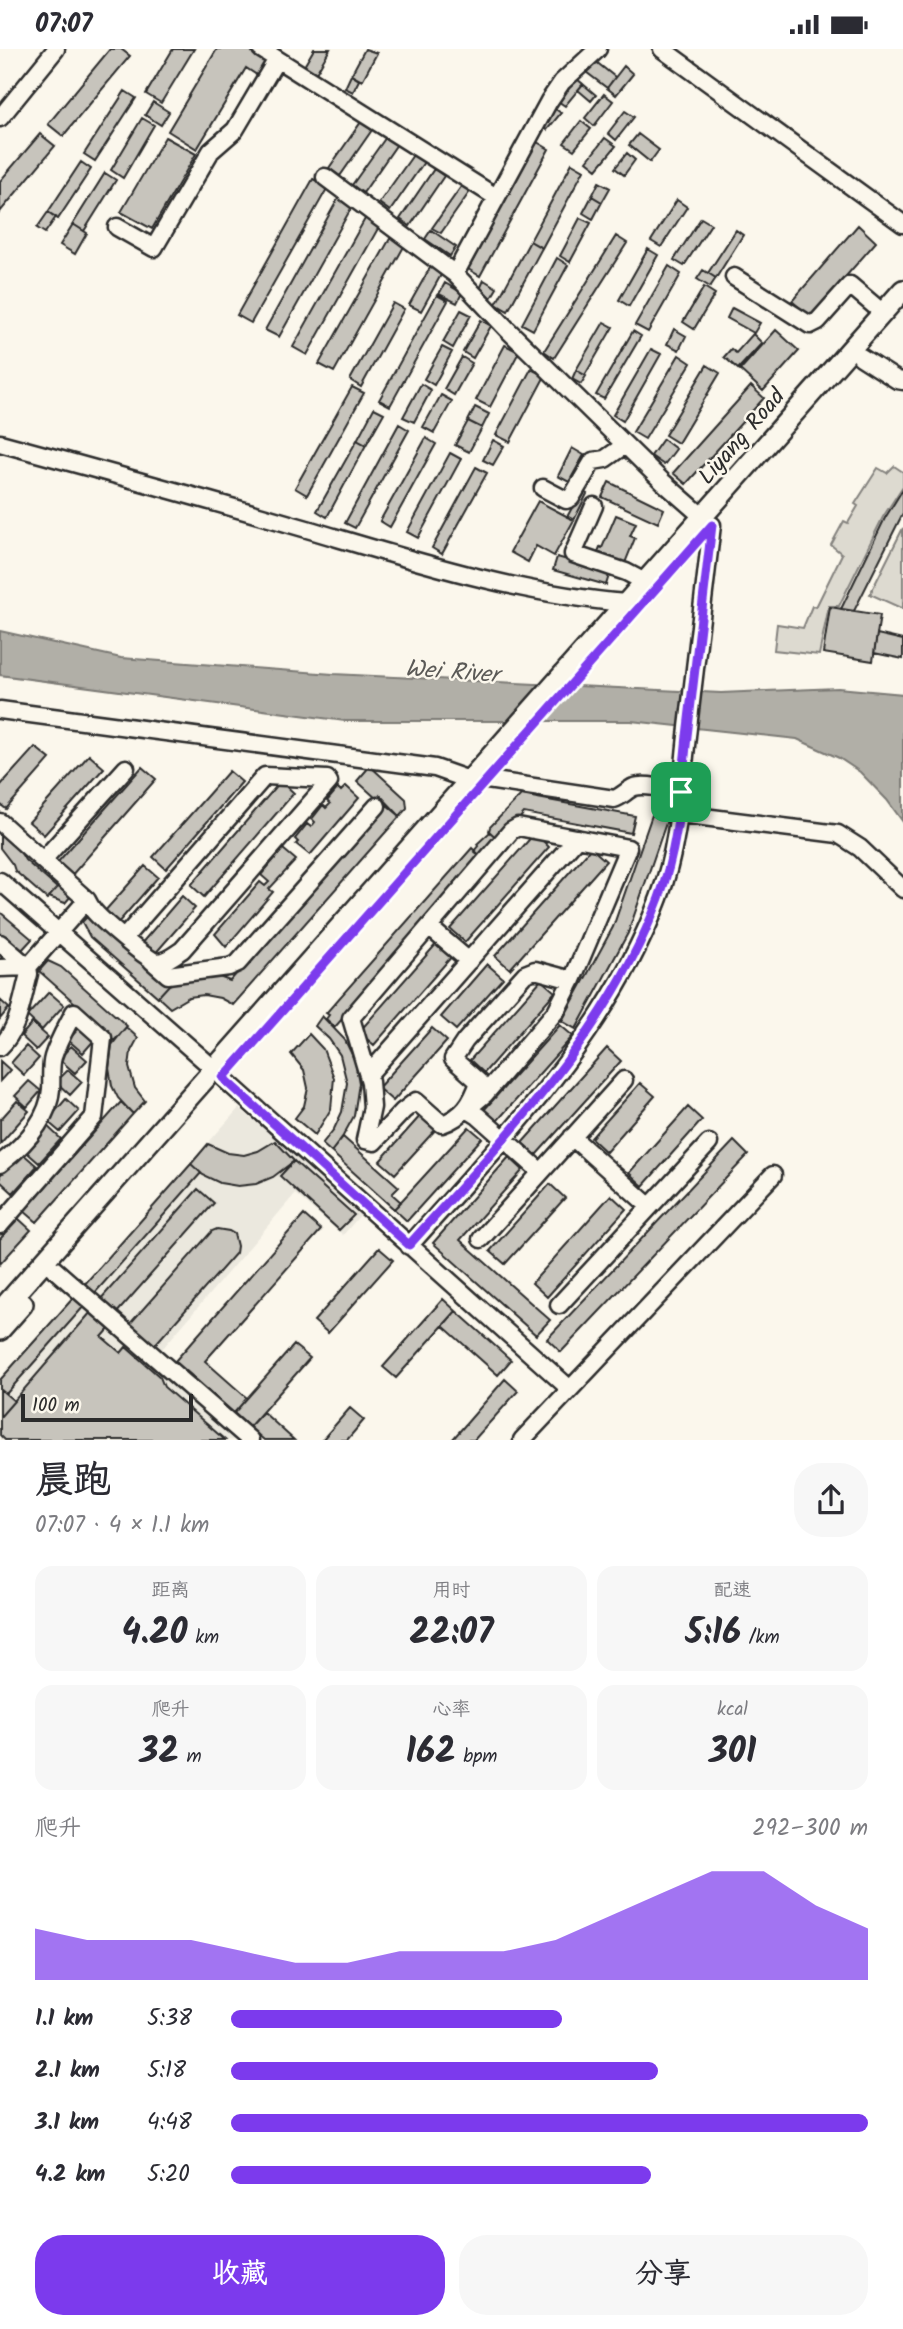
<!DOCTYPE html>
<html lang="zh">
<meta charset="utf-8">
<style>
body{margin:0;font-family:Kalam,"LXGW WenKai TC",sans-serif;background:#f7f7f7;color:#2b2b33;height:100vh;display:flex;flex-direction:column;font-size:26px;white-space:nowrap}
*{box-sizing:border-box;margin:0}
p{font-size:23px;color:#7c7c81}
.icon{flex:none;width:38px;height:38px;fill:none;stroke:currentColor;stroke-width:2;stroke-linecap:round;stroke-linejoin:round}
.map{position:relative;height:1391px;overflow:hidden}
.drawer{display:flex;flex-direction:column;background:#fff;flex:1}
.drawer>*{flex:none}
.scale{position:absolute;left:21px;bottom:18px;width:172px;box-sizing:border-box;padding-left:7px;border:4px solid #2b2b2b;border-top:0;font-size:19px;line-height:24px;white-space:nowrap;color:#2b2b2b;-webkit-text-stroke:5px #fbf7ec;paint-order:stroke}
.pin{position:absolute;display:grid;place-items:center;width:60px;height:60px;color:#fff;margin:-30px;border-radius:14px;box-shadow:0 4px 10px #0006}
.round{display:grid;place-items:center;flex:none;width:74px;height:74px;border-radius:28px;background:#f7f7f7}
.overview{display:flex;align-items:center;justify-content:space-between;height:119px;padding:0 35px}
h1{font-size:38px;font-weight:700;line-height:52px}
.metrics{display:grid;grid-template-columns:repeat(3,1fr);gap:10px;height:119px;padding:7px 35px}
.metrics div{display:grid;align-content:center;border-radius:18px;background:#f7f7f7;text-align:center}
.metrics b{font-size:35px;font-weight:700}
.metrics small{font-size:19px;font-weight:400}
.metrics p{font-size:19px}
.chart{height:196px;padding:14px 35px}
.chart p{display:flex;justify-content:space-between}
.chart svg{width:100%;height:126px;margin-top:7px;fill:#7c3aed;opacity:.7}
.cta{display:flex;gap:14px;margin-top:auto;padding:14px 35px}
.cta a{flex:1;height:80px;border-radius:28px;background:#7c3aed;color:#fff;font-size:28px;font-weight:700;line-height:80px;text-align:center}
.cta a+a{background:#f7f7f7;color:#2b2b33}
ul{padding:0 35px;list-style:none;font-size:23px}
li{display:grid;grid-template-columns:112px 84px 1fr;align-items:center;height:52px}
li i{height:18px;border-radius:9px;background:#7c3aed}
.status{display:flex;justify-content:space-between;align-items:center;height:49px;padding:0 35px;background:#fff;direction:ltr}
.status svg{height:19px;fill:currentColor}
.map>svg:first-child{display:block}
.built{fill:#ebe8de}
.green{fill:#dddad0;stroke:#84827e;stroke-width:2}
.water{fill:#b1afa7;stroke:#7b7a75;stroke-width:2}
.building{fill:#c7c4bc;stroke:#2b2b2b;stroke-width:2}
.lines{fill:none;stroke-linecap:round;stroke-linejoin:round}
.minor-casing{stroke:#2b2b2b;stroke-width:21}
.major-casing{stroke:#2b2b2b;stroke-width:24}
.minor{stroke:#fbf7ec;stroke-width:16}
.major{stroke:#fbf7ec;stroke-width:19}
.route-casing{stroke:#fff;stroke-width:14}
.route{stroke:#7c3aed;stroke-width:9}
.labels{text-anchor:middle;stroke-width:5;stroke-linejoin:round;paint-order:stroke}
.street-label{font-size:23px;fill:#2b2b2b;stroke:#fbf7ec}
.water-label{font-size:24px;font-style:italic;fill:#5a5956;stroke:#fbf7ec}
</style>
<div class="status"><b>07:07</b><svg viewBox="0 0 49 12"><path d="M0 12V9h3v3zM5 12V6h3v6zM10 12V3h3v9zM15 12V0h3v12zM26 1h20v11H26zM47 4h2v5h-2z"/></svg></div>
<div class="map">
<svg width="903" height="1391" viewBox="0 0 903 1391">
<rect width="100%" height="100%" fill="#fbf7ec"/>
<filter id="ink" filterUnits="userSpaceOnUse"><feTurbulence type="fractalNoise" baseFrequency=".0143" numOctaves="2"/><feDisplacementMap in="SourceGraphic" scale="14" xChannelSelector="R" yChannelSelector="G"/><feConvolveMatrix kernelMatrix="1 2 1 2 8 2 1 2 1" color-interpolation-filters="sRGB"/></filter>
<g filter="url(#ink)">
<path class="built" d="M239,1059L362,1164L343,1186L295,1145L151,1313L241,1391H0V1330Z"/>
<path class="green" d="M894,417L903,423V437L883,468L839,557H829L819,606L774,601L777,575L803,579L812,557L816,558L842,505L831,496L844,472L848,474L858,457L855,455L878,419L887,424Z
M903,479V560L870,545Z"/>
<path class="water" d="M0,582L121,609L333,625L721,644L838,639L903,645V773L887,751L860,723L839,709L797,690L631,672H345L0,626Z"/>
<path class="building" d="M110,0H121L130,7L63,87L48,75Z
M173,0H194L161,54L146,45Z
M217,0H249L269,12L260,28L246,19L197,100L168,82Z
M314,0H330L315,26L303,19Z
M365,0L377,4L362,32L351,26Z
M595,12L615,28L607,39L586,23Z
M624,17L633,25L616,46L607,39Z
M351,26L359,31L353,43L345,39Z
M577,30L583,35L565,57L558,52Z
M583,35L596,46L591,52L578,41Z
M125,42L136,49L95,112L84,105Z
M604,45L613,52L594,77L585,69Z
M153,53L169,63L161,76L145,66Z
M554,59L561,64L547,81L540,76Z
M625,62L634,68L616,91L608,84Z
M142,69L154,76L123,129L111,121Z
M581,72L591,80L574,101L564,94Z
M361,73L372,81L340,127L329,119Z
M40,85L55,97L0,163V132Z
M638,85L659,101L650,113L629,96Z
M165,88L196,105L152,180L121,163Z
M386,88L397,95L363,144L352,136Z
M605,89L616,97L597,120L587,112Z
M537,93L549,100L480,227L468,220Z
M627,104L635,111L624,126L615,119Z
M413,106L424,113L390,162L379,154Z
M81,113L91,120L58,170L48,163Z
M572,114L584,121L542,199L530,192Z
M434,120L444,127L410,177L400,170Z
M105,124L116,131L84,182L73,175Z
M313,130L328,138L251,274L237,266Z
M599,133L610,139L602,153L592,147Z
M463,135L471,141L441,184L432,179Z
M592,147L602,153L593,170L583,164Z
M339,148L353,156L279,288L265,281Z
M677,151L687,158L661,198L651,192Z
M48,163L56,168L45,184L37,179Z
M366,168L380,176L307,306L293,298Z
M580,169L591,174L570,213L560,207Z
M701,169L711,175L684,217L674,211Z
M73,175L87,184L75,205L60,196Z
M858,176L876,193L810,268L792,252Z
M431,181L456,198L450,207L425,190Z
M736,181L743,186L716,229L708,224Z
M392,186L406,194L334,323L319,315Z
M616,187L627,194L554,309L544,302Z
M530,192L542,199L508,262L496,255Z
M648,200L658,206L629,257L619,251Z
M557,209L568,216L533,281L522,275Z
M431,217L442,224L421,262L409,256Z
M669,217L681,225L648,283L635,276Z
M703,221L716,229L710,238L697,230Z
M484,231L497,239L491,249L480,240Z
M445,234L462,244L457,254L439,245Z
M704,238L715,245L694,280L683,273Z
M437,246L448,252L390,357L379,351Z
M393,254L404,260L361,338L350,331Z
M732,259L760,274L754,284L727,269Z
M461,261L471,266L453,299L443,293Z
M481,271L491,277L473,309L463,303Z
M604,273L613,278L585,326L576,321Z
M674,280L686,287L679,301L667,295Z
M776,281L799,302L763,342L740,321Z
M633,282L641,287L604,350L596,346Z
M753,285L762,294L738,320L724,308L731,300L736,304Z
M505,296L519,303L490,358L476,351Z
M442,298L452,303L434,336L424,330Z
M651,300L661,305L623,372L613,366Z
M679,306L691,314L645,390L633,383Z
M462,308L472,314L454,346L444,340Z
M707,316L720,324L678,394L665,386Z
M531,320L545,327L510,393L496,386Z
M576,321L586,327L581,335L572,330Z
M421,335L431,341L414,373L403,368Z
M751,337L764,349L686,435L673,424Z
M352,338L364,344L307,446L295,439Z
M441,346L452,352L434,384L423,378Z
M475,358L489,365L482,379L468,372Z
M374,359L384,364L366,396L357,391Z
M468,372L482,379L469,403L455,396Z
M399,375L409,381L355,479L345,474Z
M426,389L436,395L390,478L380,472Z
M663,390L676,400L664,416L651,407Z
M357,391L366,396L327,468L317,462Z
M493,391L504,397L493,416L483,411Z
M572,399L584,406L569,433L558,427Z
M450,404L461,410L418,489L407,483Z
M476,418L487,424L442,505L432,499Z
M609,433L664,460L658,474L602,448Z
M903,440V464L854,562L841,560L885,469Z
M581,442L587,445L574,471L567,468Z
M538,452L574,471L554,507L536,497L528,513L510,503Z
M616,466L636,474L630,487L635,489L623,519L603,511L605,506L598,503L600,498L602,499Z
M557,508L610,523L606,536L553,521Z
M830,558L880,566L873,612L823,604Z
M877,585L903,591V610L874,604Z
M35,698L50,710L6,760L0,755V737Z
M89,706L104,719L44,786L29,773Z
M370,717L406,750L407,759L400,767L380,746L377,750L357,732Z
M142,718L156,730L71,827L57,814Z
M229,722L242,733L166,820L153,808Z
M281,732L294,744L204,848L191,836Z
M346,737L359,749L310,806L296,795L298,793L295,790L307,775L311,778L315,773L312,770L323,756L326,759L330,755L327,752L338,739L341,742Z
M521,746L635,767L631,784L524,764L500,792L489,782L490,778Z
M387,756L400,767L233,956L220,949L204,946L189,948L170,959L158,948L169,936L183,929L216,927L230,932Z
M652,766L667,771L628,884L576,980L562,972L613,878Z
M0,781L15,794L25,811L57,839L47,850L15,822L13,816L0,799Z
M490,783L500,792L484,810L474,802L478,797L477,795Z
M535,784L549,798L465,893L450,880Z
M472,799L484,810L335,978L326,970L329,966L326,964Z
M591,799L606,812L510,920L495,907Z
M283,800L296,811L269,840L273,843L226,898L215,885L260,833L265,837L269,833L261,826Z
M145,817L158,828L117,875L104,863Z
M59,837L71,847L65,854L49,848Z
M182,847L195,859L153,907L140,896Z
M0,863L32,890L20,903L0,886Z
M89,866L169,936L158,948L90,888L82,873Z
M438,893L453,906L374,996L359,983Z
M48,912L61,918L127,977L114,992L102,981L103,979L39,922Z
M487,915L503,929L456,981L441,968Z
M541,931L555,943L484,1024L470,1011Z
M49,943L64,956L42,981L27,967Z
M0,951L9,959L0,970Z
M322,967L345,991L355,1012L359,1034L354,1067L343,1087L331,1103L322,1095L334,1080L342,1063L347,1034L340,1006L329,990L315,977Z
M32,974L48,988L36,1001L21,987Z
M82,976L96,989L83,1004L68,991Z
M560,976L573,987L497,1072L484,1061Z
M126,978L138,989L131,1002L129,1018L135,1039L145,1052L133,1065L118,1049L112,1037L109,1019L112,996Z
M432,979L447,992L393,1052L378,1039Z
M309,985L323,1000L334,1029L331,1060L315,1086L295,1069L304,1057L308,1039L304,1021L291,1005Z
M26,997L39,1009L24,1026L11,1014Z
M71,997L87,1011L75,1024L59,1010Z
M607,999L621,1012L536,1106L522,1094Z
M0,1012L10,1021L0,1032Z
M68,1021L82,1033L70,1046L56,1033Z
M29,1032L41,1042L27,1058L15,1047Z
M640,1034L655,1047L606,1103L591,1089Z
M66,1050L79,1062L60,1083L47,1072Z
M17,1052L29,1062L0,1095V1071Z
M121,1053L133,1065L37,1173L24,1162Z
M688,1058L702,1071L643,1137L629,1124Z
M421,1066L437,1079L395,1125L380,1112Z
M45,1075L61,1090L39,1114L23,1100Z
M469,1078L482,1089L407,1172L394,1160Z
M343,1088L399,1138L392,1145L401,1153L394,1160L331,1103Z
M275,1092L294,1112L273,1128L256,1135L238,1137L220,1134L203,1126L191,1115L208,1095L228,1104L244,1106L258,1102Z
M734,1092L748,1106L561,1303L547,1290Z
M21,1103L37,1117L13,1144L0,1132V1126Z
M509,1108L523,1121L460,1191L550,1271L536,1286L433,1194Z
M294,1112L354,1166L339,1181L280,1127Z
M191,1115L201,1124L93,1246L83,1237Z
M550,1135L565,1149L505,1215L490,1202Z
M198,1140L214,1154L115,1266L99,1252Z
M611,1146L626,1160L547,1248L532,1234Z
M304,1166L321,1181L205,1312L247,1349L234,1364L175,1312Z
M19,1170L31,1181L0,1215V1190Z
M217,1180L229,1182L234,1185L237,1197L236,1204L152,1299L128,1277L212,1182Z
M379,1199L393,1211L328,1284L314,1272Z
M75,1247L85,1256L6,1345L0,1340V1331Z
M443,1250L456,1262L396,1329L383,1318Z
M456,1262L511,1311L498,1326L443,1277Z
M91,1263L110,1279L102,1288L121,1304L126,1298L160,1328L164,1338L225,1391H5L0,1386V1368Z
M294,1296L310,1309L249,1378L234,1364Z
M505,1330L518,1342L474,1391H452Z
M0,1340L14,1352L0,1368Z
M350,1359L364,1371L347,1391H322Z
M263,1363L294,1391H264L249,1378Z"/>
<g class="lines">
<defs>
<path id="minor" d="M261,0L496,148
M662,0L903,175
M0,69L56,0
M325,128L455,225L507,280L663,433L703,468
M117,178L154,199L211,102L235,81L277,10
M455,225L549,52L562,33L598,0
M734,228L810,276L818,272L850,236L883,264
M861,308L897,331L903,332
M0,394C103,422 205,450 307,480C412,511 517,545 626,554
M543,439L566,451L571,449L593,412L605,410L625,396
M594,457L573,505L626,523L645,533
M0,661L435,719L469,731
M487,731L614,750C621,748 627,741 634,738C647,734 668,741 681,742
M680,765L838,785L860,799L903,840
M0,773L87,851C89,855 90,857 93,861C99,869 149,913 157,913C167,913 174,906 182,901L329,733L327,730L265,727L124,889
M43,811L126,719
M0,832L214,1020
M429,878L469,912
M0,894L28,918L29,925C22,950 19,980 0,998
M152,912L168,926L229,918L238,914L377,757
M0,919L28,918L87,851
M368,1026L577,789
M223,1029L570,1340
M572,1088L650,1158
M0,1115C23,1097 49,1071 51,1040C52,1030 50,1018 53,1008C58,992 67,977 74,963L103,989L94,1068L0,1176
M541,1123L478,1067L467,1060L485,1045L556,962L572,931L628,799L518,778L511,782L351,969L370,1033L372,1058L365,1091L374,1093L403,1062L416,1052L442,1075C463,1068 472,1054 479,1033L453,1010L465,992L525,925L535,921L572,931
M481,1190L624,1031
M409,1197C504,1090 608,985 659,849C679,797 681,742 687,687C695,617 703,547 712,476
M54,1220L250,1391
M559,1256L709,1094
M522,1391L773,1126"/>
<path id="major" d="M0,1262L903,241
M0,1281L23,1255"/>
</defs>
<use href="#minor" class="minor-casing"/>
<use href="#major" class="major-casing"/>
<use href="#minor" class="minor"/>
<use href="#major" class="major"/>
</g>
</g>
<g class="lines" filter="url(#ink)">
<defs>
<path id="route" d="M712,476C703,547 695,617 687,687C681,743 679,796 659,849C608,985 504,1090 409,1196L223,1029Z"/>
</defs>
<use href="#route" class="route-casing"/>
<use href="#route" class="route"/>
</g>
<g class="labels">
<g class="street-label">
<text transform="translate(741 387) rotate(-49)" y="8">Liyang Road</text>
</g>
<g class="water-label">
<text transform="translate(452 622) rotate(4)" y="8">Wei River</text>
</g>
</g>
</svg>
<div class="scale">100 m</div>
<div class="pin" style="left:681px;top:743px;background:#1e9e55"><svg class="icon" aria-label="arrive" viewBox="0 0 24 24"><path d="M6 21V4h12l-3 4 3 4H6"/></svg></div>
</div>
<section class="drawer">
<div class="overview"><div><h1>晨跑</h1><p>07:07 · 4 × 1.1 km</p></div><a class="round"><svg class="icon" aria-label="share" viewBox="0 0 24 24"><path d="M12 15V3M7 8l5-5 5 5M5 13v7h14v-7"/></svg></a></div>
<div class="metrics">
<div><p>距离</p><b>4.20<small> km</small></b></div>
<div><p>用时</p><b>22:07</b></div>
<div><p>配速</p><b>5:16<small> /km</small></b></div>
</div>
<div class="metrics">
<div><p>爬升</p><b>32<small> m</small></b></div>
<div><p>心率</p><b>162<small> bpm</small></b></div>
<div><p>kcal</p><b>301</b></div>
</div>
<div class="chart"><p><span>爬升</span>292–300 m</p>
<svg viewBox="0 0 160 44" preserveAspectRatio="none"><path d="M0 44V26L10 30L20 30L30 30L40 34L50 38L60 38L70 34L80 34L90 34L100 30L110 22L120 14L130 6L140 6L150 18L160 26V44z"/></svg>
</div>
<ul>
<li><b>1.1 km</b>5:38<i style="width:52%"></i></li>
<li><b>2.1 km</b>5:18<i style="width:67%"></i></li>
<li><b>3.1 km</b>4:48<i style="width:100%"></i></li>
<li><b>4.2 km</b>5:20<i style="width:66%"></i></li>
</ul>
<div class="cta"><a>收藏</a><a>分享</a></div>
</section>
